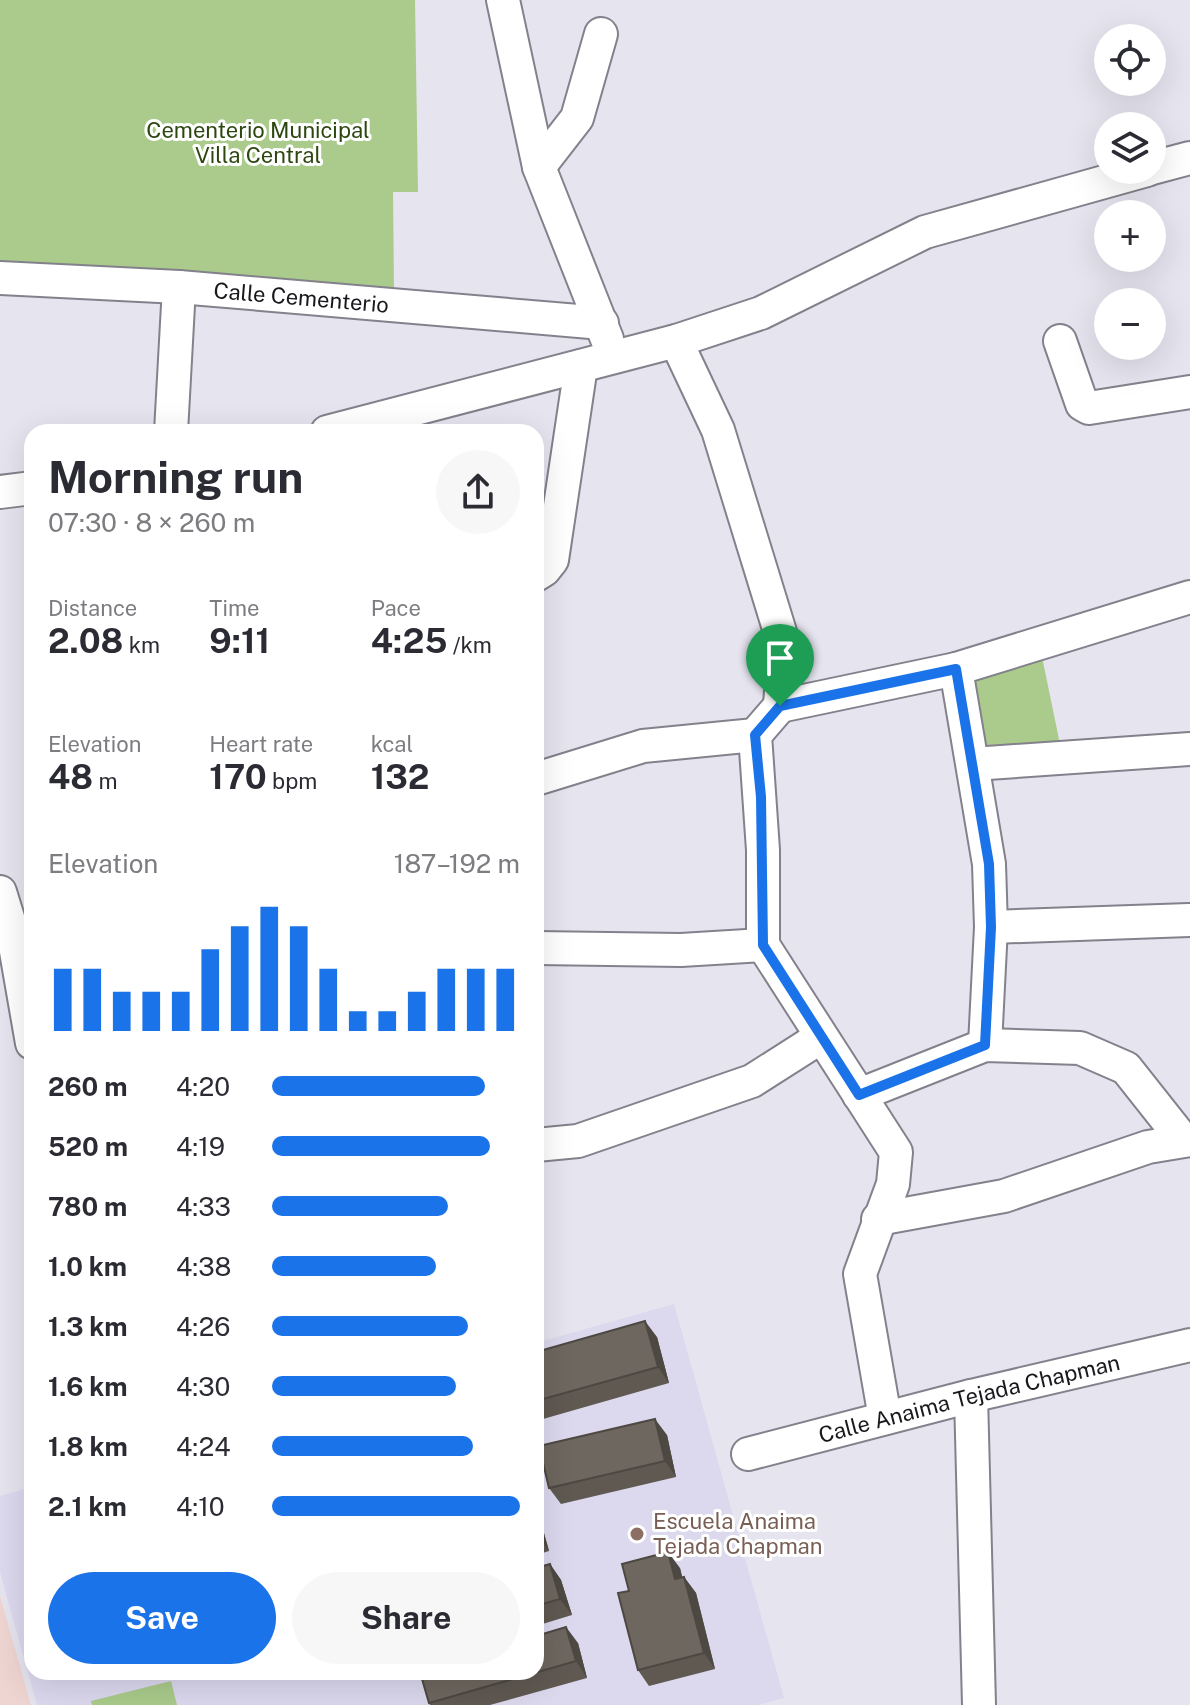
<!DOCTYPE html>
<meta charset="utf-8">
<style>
body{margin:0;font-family:"Public Sans",sans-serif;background:#f7f7f7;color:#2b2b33;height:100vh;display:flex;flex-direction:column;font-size:30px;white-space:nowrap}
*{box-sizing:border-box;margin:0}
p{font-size:26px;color:#7c7c81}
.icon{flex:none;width:44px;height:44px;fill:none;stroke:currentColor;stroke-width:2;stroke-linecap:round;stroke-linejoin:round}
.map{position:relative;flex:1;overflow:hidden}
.sheet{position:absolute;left:24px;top:424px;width:520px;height:1256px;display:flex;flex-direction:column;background:#fff;border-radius:24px;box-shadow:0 8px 32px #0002}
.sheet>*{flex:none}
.buttons{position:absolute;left:1094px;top:24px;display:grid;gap:16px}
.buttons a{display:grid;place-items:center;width:72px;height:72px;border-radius:50%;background:#fff;box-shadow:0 8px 32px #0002;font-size:40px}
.pin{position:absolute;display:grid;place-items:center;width:68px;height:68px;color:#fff;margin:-82px -34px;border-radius:50% 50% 50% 0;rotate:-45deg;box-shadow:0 0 8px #0007}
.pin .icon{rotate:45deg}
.round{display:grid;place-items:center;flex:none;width:84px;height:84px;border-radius:42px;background:#f7f7f7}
.headline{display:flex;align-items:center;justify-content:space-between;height:136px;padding:0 24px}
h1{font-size:44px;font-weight:700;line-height:60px}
.stats{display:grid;grid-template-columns:repeat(3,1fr);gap:12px;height:136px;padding:8px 24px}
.stats div{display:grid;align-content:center}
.stats b{font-size:34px;font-weight:700}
.stats small{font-size:22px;font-weight:400}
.stats p{font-size:22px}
.chart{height:224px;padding:16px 24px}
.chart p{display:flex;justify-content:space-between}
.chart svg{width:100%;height:144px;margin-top:8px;stroke:#1a73e8;stroke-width:6}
.cta{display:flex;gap:16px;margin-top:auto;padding:16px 24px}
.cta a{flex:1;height:92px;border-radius:48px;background:#1a73e8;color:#fff;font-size:32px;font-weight:700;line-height:92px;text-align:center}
.cta a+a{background:#f7f7f7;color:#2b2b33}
ul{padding:0 24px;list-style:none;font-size:26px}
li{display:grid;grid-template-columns:128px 96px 1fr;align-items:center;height:60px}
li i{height:20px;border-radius:10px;background:#1a73e8}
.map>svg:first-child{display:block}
.industrial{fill:#efd5d2}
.education{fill:#dcd8ee}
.green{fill:#aacb8b}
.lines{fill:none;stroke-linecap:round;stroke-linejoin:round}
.street-casing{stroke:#83818b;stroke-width:36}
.street{stroke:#fff;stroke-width:32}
.wall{fill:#5f5952}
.shaded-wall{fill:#4d4842}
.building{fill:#6e675f;stroke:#4d4842;stroke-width:2}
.route-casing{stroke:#fff;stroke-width:16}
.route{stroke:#1a73e8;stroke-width:10}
.education-dot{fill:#8d6e63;stroke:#fff;stroke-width:3}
.labels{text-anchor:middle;stroke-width:6;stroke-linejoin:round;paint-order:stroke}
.park-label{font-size:22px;fill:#2e4710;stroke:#fff}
.street-label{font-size:22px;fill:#19181c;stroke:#fff}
.education-label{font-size:22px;fill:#785e54;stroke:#fff;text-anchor:start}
</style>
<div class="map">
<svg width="1190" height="1705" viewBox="0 0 1190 1705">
<rect width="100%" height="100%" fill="#e6e4ef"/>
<path class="industrial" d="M0,1596L31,1705H0Z"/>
<path class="education" d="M674,1304L784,1698L758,1705H37L0,1572V1496L32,1487V1672H536V1343Z"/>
<path class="green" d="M0,0H415L418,192H393L394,291L0,270Z
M1041,652L1061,749L979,755L964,675Z
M171,1681L177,1705H92L91,1701Z"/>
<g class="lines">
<defs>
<g id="street">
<path d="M503,0L539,167L607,339"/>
<path d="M539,167L577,118L601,34"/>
<path d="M1152,168L1190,158"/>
<path id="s1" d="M0,278L179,287L602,323"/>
<path d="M676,341L718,430L784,645L780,706L956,669L1190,597"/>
<path d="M1060,341L1082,404L1089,408L1190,392"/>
<path d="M171,432L179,287"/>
<path d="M327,432L676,341L761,313L925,232L1147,170"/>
<path d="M0,492L32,488"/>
<path d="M536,575L544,570L552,560L581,366"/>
<path d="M956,669L989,864L991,927L985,1045"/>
<path d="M780,706L755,735L763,850V945L896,1152L893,1184L860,1274L885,1418"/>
<path d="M973,764L1190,749"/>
<path d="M536,779L643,746L755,735"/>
<path d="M0,892L13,934L32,1043"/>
<path d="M991,927L1189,920"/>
<path d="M536,948L681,950L763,945"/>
<path d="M859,1095L985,1045L1080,1048L1126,1068L1183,1140"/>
<path d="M536,1145L578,1141L752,1081L821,1037"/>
<path d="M878,1219L1004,1196L1148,1147L1190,1140"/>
<path d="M971,1396L979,1705"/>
<path id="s2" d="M748,1454L971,1396L1190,1345"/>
</g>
</defs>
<use href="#street" class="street-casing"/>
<use href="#street" class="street"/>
</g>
<path class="wall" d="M657,1337L669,1383L536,1421V1352Z
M667,1435L676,1477L561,1504L549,1488Z
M536,1514L540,1519L549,1551L536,1555Z
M550,1564L561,1580L572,1615L536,1626V1568Z
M680,1568L682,1578L684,1577L696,1593L715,1669L649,1686L638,1670L629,1591Z
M578,1643L587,1678L490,1705H430L429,1703Z"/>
<path class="shaded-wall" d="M645,1321L657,1337L669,1383L658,1367Z
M655,1419L667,1435L676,1477L665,1461Z
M536,1514L540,1519L549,1551L537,1534L536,1530Z
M668,1552L680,1568L687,1596L675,1579Z
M550,1564L561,1580L572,1615L560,1599Z
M684,1577L696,1593L715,1669L704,1653Z
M566,1627L578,1643L587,1678L576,1661Z"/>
<path class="building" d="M645,1321L658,1367L536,1401V1352Z
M655,1419L665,1461L549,1488L539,1446Z
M668,1552L675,1579L684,1577L704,1653L638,1670L618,1593L629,1591L622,1564Z
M550,1564L560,1599L536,1606V1568Z
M566,1627L576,1661L429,1703L420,1672H536V1636Z"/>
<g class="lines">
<defs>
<path id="route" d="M956,669L989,864L991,927L985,1045L859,1095L763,945L761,797L755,735L780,706Z"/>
</defs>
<use href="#route" class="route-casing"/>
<use href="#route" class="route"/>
</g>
<circle class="education-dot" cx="637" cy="1534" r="8"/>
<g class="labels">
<g class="park-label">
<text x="258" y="138">Cementerio Municipal<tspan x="258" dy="25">Villa Central</tspan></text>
</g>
<g class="street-label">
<text dy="8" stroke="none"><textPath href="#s1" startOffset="302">Calle Cementerio</textPath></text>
<text dy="8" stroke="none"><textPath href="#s2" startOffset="228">Calle Anaima Tejada Chapman</textPath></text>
</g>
<g class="education-label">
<text x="653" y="1529">Escuela Anaima<tspan x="653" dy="25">Tejada Chapman</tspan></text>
</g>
</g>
</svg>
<div class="buttons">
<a><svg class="icon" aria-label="locate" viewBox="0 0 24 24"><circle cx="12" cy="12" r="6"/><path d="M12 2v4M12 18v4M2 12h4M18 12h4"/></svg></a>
<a><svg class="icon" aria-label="layers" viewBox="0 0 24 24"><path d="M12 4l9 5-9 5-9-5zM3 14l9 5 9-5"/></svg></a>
<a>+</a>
<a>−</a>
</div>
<div class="pin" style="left:780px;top:706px;background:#1e9e55"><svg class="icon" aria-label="arrive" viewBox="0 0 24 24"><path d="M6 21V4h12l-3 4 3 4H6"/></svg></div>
<section class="sheet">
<div class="headline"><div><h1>Morning run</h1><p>07:30 · 8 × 260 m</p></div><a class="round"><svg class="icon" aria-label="share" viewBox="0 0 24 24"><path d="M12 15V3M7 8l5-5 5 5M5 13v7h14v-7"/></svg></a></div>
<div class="stats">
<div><p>Distance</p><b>2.08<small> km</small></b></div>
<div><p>Time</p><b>9:11</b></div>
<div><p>Pace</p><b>4:25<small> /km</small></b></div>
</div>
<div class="stats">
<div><p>Elevation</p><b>48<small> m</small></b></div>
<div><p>Heart rate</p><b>170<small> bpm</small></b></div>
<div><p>kcal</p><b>132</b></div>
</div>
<div class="chart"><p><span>Elevation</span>187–192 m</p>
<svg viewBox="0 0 160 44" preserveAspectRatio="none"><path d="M5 44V25M15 44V25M25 44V32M35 44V32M45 44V32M55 44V19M65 44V12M75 44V6M85 44V12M95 44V25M105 44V38M115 44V38M125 44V32M135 44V25M145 44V25M155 44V25"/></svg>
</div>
<ul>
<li><b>260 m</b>4:20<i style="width:86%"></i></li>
<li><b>520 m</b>4:19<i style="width:88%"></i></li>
<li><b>780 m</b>4:33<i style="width:71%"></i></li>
<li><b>1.0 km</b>4:38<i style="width:66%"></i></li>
<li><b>1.3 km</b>4:26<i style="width:79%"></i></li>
<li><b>1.6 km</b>4:30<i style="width:74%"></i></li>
<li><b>1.8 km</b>4:24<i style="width:81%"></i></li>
<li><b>2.1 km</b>4:10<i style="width:100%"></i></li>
</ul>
<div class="cta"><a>Save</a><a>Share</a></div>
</section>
</div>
